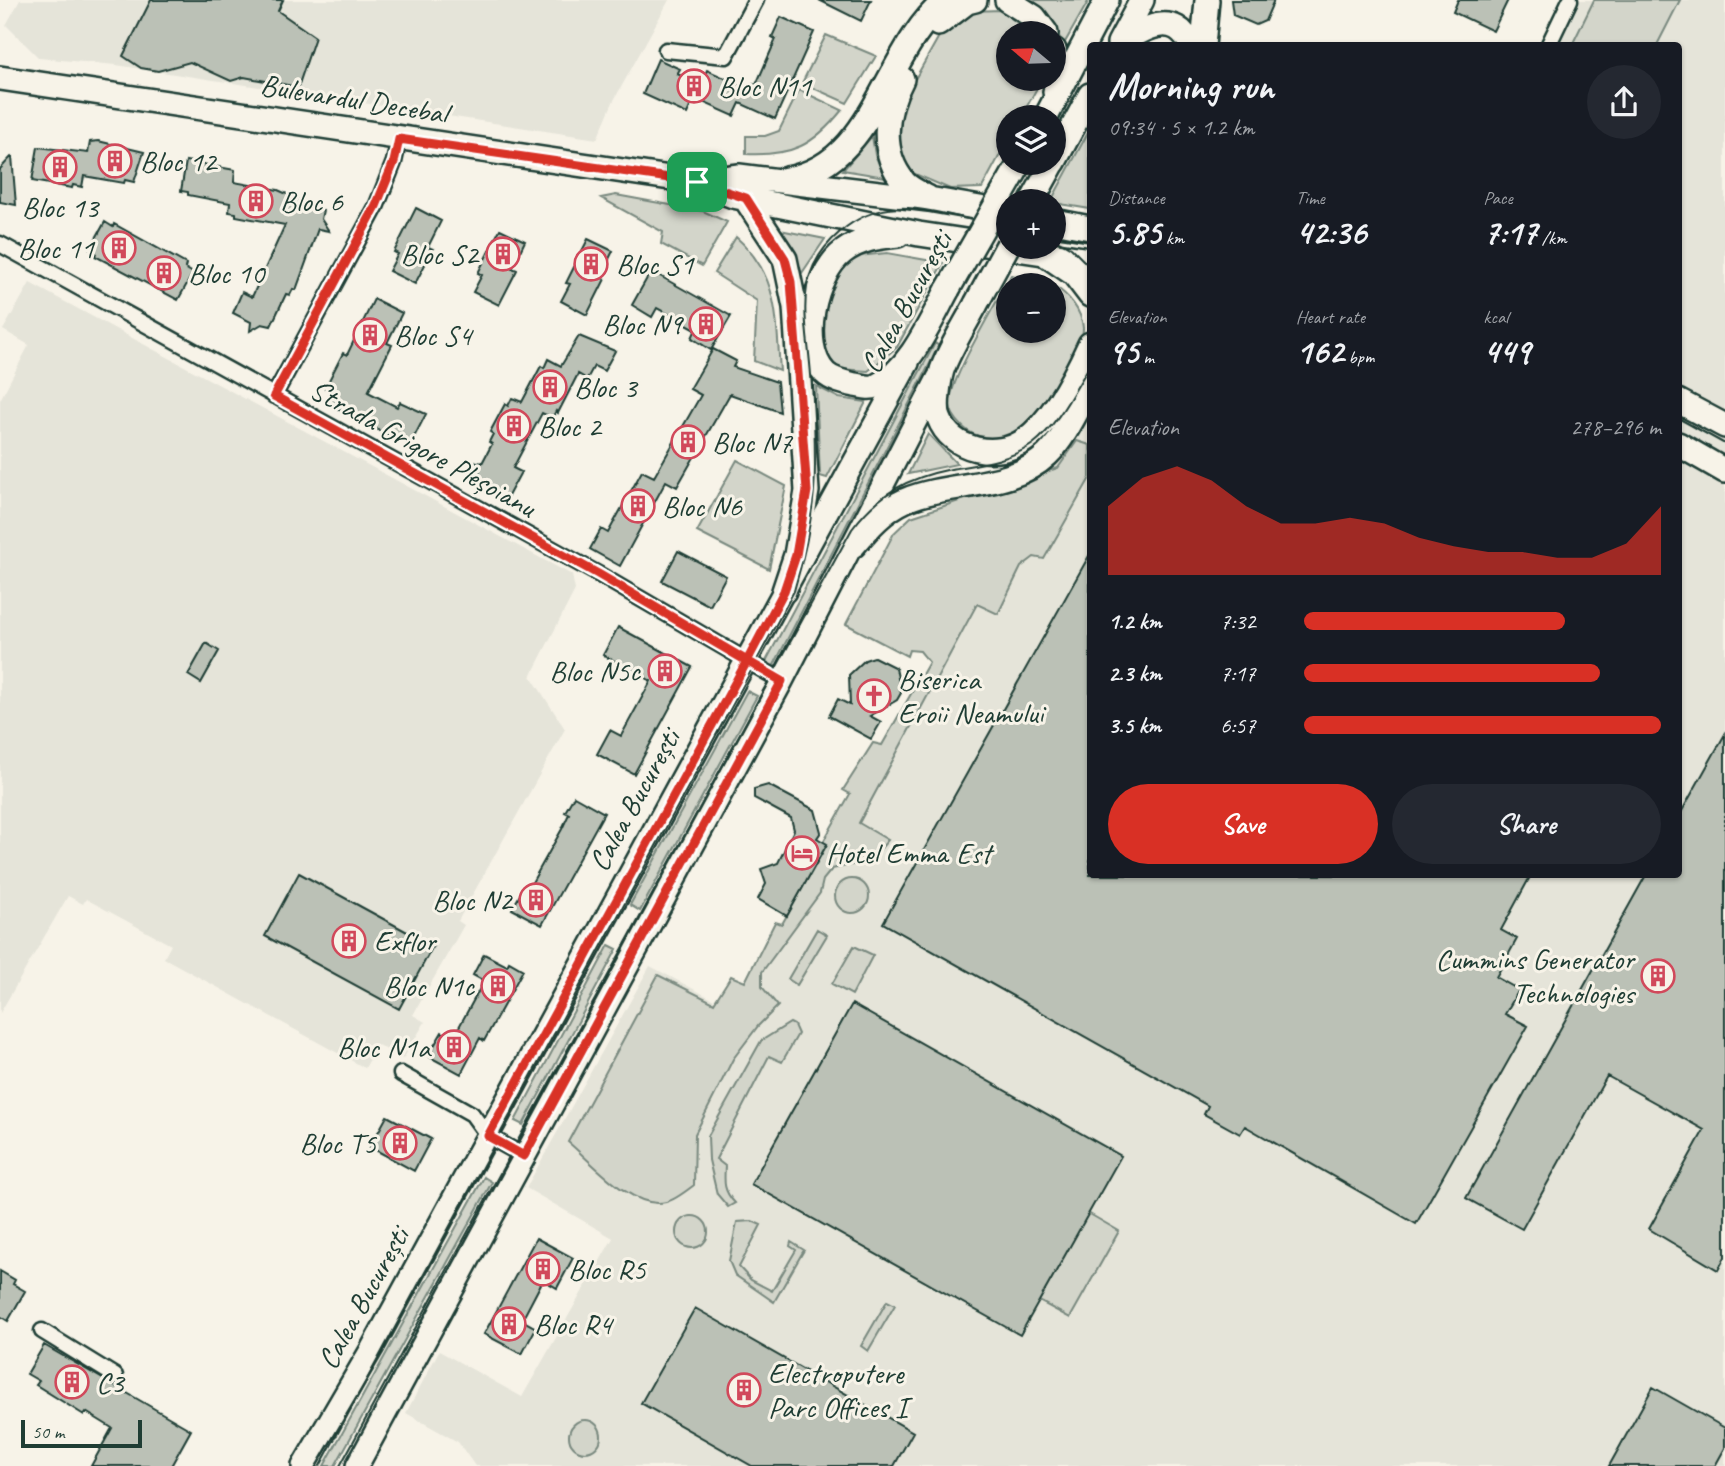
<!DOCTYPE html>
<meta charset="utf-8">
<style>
body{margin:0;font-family:Caveat,sans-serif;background:#242831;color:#f1f3f6;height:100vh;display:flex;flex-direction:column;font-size:26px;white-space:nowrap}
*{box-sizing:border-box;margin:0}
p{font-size:23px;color:#9ea1a6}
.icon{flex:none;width:38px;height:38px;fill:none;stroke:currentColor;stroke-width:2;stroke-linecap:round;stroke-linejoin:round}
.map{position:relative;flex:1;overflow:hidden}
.drawer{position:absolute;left:1087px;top:42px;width:595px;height:836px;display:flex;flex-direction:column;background:#171b24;border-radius:7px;box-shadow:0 2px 5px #0004}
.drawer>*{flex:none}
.needle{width:46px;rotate:289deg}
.fabs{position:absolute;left:996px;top:21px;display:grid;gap:14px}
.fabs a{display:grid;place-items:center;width:70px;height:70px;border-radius:50%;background:#171b24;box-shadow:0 2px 5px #0004;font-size:35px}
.scale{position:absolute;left:21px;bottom:18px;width:121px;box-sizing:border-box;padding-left:7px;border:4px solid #1f3d34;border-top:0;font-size:19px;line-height:24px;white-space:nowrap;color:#1f3d34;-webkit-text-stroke:5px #f7f3e8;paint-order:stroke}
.pin{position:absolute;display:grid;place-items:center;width:60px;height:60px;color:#fff;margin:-30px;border-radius:14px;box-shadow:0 4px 10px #0006}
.round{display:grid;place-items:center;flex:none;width:74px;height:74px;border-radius:37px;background:#242831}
.overview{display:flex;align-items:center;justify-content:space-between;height:119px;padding:0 21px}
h1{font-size:38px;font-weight:700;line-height:52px}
.stats{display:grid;grid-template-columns:repeat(3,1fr);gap:10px;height:119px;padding:7px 21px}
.stats div{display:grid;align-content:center}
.stats b{font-size:35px;font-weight:700}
.stats small{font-size:19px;font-weight:400}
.stats p{font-size:19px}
.chart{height:196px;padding:14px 21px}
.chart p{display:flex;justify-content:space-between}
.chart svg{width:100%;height:126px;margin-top:7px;fill:#d93025;opacity:.7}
.button{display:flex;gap:14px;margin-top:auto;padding:14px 21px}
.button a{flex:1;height:80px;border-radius:42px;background:#d93025;color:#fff;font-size:28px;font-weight:700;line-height:80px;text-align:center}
.button a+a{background:#242831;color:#f1f3f6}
ul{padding:0 21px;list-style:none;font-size:23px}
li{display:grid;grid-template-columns:112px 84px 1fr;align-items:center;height:52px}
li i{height:18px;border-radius:9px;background:#d93025}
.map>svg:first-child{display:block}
.built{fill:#e5e4d9}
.green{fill:#d3d5ca;stroke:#79897f;stroke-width:2}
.building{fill:#bbc1b6;stroke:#1f3d34;stroke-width:2}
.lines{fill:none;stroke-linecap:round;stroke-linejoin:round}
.minor-casing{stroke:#1f3d34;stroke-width:19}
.secondary-casing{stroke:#1f3d34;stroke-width:26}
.primary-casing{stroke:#1f3d34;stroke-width:28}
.minor{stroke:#f7f3e8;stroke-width:14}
.secondary{stroke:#f7f3e8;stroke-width:21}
.primary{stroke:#f7f3e8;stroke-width:23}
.tram{stroke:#1f3d34;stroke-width:2}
.primary-bridge-casing{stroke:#1f3d34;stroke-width:28;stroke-linecap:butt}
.primary-bridge{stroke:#f7f3e8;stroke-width:23}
.route-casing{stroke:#fff;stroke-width:14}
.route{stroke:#d93025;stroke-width:9}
.labels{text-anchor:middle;stroke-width:6;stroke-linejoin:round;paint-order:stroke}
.poi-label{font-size:30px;fill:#1f3d34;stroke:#f7f3e8;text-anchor:start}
.street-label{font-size:30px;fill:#1f3d34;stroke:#f7f3e8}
</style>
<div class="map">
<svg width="1725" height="1466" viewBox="0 0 1725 1466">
<rect width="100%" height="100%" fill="#f7f3e8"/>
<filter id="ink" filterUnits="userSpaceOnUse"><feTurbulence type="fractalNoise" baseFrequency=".0143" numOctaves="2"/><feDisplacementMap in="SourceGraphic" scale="14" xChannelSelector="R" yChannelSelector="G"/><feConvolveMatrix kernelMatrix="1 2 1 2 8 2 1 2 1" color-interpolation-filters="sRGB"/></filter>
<g filter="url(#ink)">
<path class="built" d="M20,0H669L613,102L597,139L116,65L39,58L6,25Z
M1570,0H1725V1466H475L458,1442L406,1413L439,1351L522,1397L613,1238L526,1188L650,966L739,1013L1037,494L1090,390V875H1678V46L1548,45Z
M30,283L572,575L575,590L531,676L565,729L458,921L464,925L413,1015L425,1022L403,1059L378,1045L365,1068L164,958L171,945L86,899L83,904L68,896L0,1013V400L29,345L3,330Z"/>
<path class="green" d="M1029,0H1089L1064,44L1039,7Z
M1594,0H1680L1657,45H1572Z
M1000,10L1031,33H1008V79H1042L1021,117H1008V140L982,188L950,189L908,171L894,144L896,113L942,31L972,11Z
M826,35L876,56L847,103L802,83Z
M799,90L842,110C813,146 792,156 746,154V136H765L779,131Z
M1090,129V209L1054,203L1051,201Z
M872,136L875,155L885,177L843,170Z
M616,195L703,211L727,222L702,266L661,244L663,232L601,198Z
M775,229L825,239L802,273Z
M736,237C779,275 776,317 780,371L754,361L757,301L714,273Z
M887,253L943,263L897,347L868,371L840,369L828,361L820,337L828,282L849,257Z
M1011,275L1044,281L1052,285H1008V331H1054V286C1068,294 1082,311 1083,328C1084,353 1035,421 1013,433C998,441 975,439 963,427C956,420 948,410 950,400C954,372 996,304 1011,275Z
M935,343L939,346L773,667L765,663Z
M816,386L839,398L866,402L827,478L820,476Z
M928,434L957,464L908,474Z
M1077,441L1090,445V478L1044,559L1034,557L1021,567L998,614L977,604L859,823L888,840L870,861L832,869L823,880L820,893L762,972V987L778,1006L758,1026L733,1059L695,1134L694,1185C686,1191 675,1200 666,1202C633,1211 592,1162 568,1142L658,975L714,1003L731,976L745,982L775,922L782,924L827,844L823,842L850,794L843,790L873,743L882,745L929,662L920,651L909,650L907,656L846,624L894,533L911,517L1058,468Z
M737,460L786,486L769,569L697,532Z
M747,691L757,696L640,911L630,905Z
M835 896a17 17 0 1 1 34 0a17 17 0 1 1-34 0Z
M817,929L827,935L797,985L788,979Z
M609,945L617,949L523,1125L515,1121Z
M854,946L873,955L852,995L832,984Z
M790,1023L794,1025L798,1034L782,1062L769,1056L716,1159L725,1166C724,1182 723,1191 735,1203L728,1207L717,1194L709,1160L708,1136L761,1041Z
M484,1177L492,1182L335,1466H324Z
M1088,1213L1119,1231L1070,1318L1039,1301Z
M676 1232a16 16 0 1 1 32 0a16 16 0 1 1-32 0Z
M752,1221L761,1225L739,1267L751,1280L772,1291L796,1250L790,1246L791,1242L804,1250L774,1302L735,1275L729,1261L737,1222Z
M887,1301L895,1305L868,1351L861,1346Z
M569 1436a16 16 0 1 1 32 0a16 16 0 1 1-32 0Z"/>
<path class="building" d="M151,0H283L278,11L315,37L298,87L244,77L231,81L190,62L158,71L141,68L123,56Z
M819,0H871L861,21Z
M1231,0H1274L1265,21L1256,25L1233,15Z
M1458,0H1508L1493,31L1453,12Z
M781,17L814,32L775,119L740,103L734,116L694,98L687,114L643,94L658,59L680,69L677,74L701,84L707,70L749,89L751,84L756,85L776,39L772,37Z
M98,141L144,152L134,182L125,180L124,183L84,176L82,187L73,185L72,188L32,181L38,147L88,153L90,142Z
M12,156L16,205L0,202V169Z
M186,161L235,170L234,182L278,190L323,210L321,219L329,231L318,229L296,290L293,289L290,295L286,294L271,326L262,324L250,331L251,322L233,313L242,292L252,297L285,225L236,216V213L229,212L230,203L188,195V192L181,191Z
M416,208L441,221L428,247L433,249L415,284L389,271L398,254L394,252Z
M105,222L113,227L114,224L186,264L185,268L193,273L178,300L95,256L96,253L90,249Z
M500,229L525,241L512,268L517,270L499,305L473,292L482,275L478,273Z
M588,239L613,251L600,277L605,279L587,315L561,301L570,284L566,283Z
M651,271L731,316L711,350L692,338L696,329L657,308L652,317L632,305Z
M374,299L402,313L387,343L392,345L368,392L397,407L400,402L426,414L411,443L393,433L391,437L327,403L332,392L325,388L343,353L347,355Z
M579,336L615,351L604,371L594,366L587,379L578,374L558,413L556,411L552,418L542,413L513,468L521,472L507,498L484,487L477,482L480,473L473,461L482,463L492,444L489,442L493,434L490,432L505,404L508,406L512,398L522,402L541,366L544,368L548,359L561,366Z
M713,349L736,361L733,367L777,382L780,412L730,394L677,487L666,481L620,566L590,549L601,529L608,533L642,471L654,477L701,395L690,389Z
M678,551L726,576L710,606L662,581Z
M1090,554V875H1531L1501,930L1517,939L1496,977L1519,990L1505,1014L1528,1026L1416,1224L1245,1126L1240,1134L1204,1114L1208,1106L883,923Z
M618,627L692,667L634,774L597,754L610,730L621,736L651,681L603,655Z
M206,643L219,651L201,683L188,675Z
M874,657L896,668L901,693L897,700L870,716L881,722L871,739L829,716L838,699L850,705L849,675L865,660Z
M1725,734V1257L1718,1270L1649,1229L1704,1130L1607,1076L1522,1229L1466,1198L1646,875H1678V818Z
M768,785L815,810L821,832L817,838L827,844L787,916L758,899L766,884L761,869L778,863L794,830L791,818L754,798V789Z
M574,796L604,813L542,925L512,909L521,893L525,895L562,829L569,814L565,812Z
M299,873L433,946L399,1009L265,936Z
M484,954L507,966L509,962L523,970L484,1041L480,1038L461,1074L428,1056L442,1032L451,1037L459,1027L478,992L484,981L473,975Z
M852,1004L1121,1156L1020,1335L751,1184Z
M387,1116L431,1139L414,1171L370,1147Z
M536,1238L573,1258L557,1288L543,1280L522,1320L536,1328L522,1354L484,1334Z
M0,1271L15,1280L13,1284L25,1291L8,1321L0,1316Z
M695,1308L913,1432L894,1466H752L641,1403Z
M44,1345L191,1430L171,1466H91L112,1428L86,1412L84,1415L36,1385L39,1381L27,1374Z
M1653,1387L1725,1428V1448L1715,1466H1609Z"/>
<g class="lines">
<defs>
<path id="minor" d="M1548,46L1570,0
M666,50L726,56L756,0
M0,244L598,574L782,681
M274,396L376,207L394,162L399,139
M401,1074L472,1114L488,1136L524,1156
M42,1331L115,1376"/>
<path id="secondary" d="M303,1466L372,1348L908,363
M357,1466L782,681L938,378"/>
<path id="primary" d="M1007,0L1034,17L1046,33
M938,24L967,2L975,0
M1119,43L1142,0
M1119,46C1142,28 1176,9 1191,46
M1203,46L1207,0
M1054,50L1058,75L1055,92
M0,78L697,182L733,196L919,234L1090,260
M902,79C885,111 879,152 904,182C909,188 920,193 927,197
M1046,117L1107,0
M1054,162L1090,95
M786,179C876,165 883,51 946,0
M701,181L739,176L929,199L1008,213
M745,198L785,259L795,307L807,491L796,555L784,591
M1032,201L1053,163
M1054,221L1090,228
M898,235C878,237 860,239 843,252C814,274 798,345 825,373C832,380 846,383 855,385C862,386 869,389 876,386C910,371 931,320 948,289
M1049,257L1074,274L1090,295
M976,304C965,325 950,348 942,370C939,381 935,407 939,418C951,451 997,460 1025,440C1053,420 1076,375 1090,344
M1678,401L1725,426
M1678,444L1725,471
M854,545C869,527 884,510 906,500C951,481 1010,490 1047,455C1065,438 1078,408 1090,387"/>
</defs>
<use href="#minor" class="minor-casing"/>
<use href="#secondary" class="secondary-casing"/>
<use href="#primary" class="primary-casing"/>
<use href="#minor" class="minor"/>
<use href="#secondary" class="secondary"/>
<use href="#primary" class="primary"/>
<path class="tram" d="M1059,237L1090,242
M1054,238L1071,248L1090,267
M1678,418L1725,444
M320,1466L794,591C806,550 815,508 815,466C815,435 814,405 811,375C807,319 791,274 840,232C856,218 877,209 898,208C921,206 982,223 1008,228
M340,1466L852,529C879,493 907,478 951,469C979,464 1009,461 1033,444C1057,426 1074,391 1090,365"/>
<defs>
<path id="primary-bridge" d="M948,289L1020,163
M976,304L1008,245"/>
</defs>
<use href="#primary-bridge" class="primary-bridge-casing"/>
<use href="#primary-bridge" class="primary-bridge"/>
</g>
</g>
<g class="lines" filter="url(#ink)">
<defs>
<path id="route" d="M697,182L399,139L394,162L376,206L274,396L598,574L747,661L488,1136L524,1156L782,681L747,661L784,591L796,555L807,491L791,282L785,259L746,198L697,182"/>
</defs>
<use href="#route" class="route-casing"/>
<use href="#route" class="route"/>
</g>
<defs>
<symbol id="building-ring" viewBox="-11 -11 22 22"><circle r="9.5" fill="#f7f3e8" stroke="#d1495b" stroke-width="1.5"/><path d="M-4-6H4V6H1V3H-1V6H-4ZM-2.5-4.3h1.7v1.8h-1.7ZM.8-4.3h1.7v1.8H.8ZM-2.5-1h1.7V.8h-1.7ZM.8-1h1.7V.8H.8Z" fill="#d1495b"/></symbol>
<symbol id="church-ring" viewBox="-11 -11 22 22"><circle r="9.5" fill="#f7f3e8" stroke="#d1495b" stroke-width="1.5"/><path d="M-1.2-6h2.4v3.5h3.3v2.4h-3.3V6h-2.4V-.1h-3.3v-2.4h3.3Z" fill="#d1495b"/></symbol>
<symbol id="hotel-ring" viewBox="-11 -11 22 22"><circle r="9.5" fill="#f7f3e8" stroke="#d1495b" stroke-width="1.5"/><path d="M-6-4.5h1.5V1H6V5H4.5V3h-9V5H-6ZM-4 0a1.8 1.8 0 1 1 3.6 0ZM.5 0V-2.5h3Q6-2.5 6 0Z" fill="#d1495b"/></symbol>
</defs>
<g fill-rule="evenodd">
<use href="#building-ring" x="675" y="67" width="38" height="38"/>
<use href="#building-ring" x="96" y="142" width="38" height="38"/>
<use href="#building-ring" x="41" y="148" width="38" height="38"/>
<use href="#building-ring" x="237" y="182" width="38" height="38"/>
<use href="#building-ring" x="100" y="229" width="38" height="38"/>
<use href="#building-ring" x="484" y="235" width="38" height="38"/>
<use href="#building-ring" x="572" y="245" width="38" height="38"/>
<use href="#building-ring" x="145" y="254" width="38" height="38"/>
<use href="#building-ring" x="687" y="305" width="38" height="38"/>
<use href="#building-ring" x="351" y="316" width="38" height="38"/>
<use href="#building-ring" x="531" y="368" width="38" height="38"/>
<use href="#building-ring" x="495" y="407" width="38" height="38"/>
<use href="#building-ring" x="669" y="423" width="38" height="38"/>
<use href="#building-ring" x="619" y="487" width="38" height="38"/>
<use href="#building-ring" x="646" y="652" width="38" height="38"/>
<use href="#church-ring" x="855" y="677" width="38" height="38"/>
<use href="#hotel-ring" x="783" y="834" width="38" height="38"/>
<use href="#building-ring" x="517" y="881" width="38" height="38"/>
<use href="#building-ring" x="330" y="922" width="38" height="38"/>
<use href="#building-ring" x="1639" y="957" width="38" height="38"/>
<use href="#building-ring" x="479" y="967" width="38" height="38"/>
<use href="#building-ring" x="435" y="1028" width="38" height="38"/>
<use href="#building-ring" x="381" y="1124" width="38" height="38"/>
<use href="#building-ring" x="524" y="1250" width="38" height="38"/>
<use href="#building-ring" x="490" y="1305" width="38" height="38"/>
<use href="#building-ring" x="53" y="1363" width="38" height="38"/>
<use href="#building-ring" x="725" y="1371" width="38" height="38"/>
</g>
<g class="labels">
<g class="poi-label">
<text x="718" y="96">Bloc N11</text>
<text x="140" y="171">Bloc 12</text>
<text x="280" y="211">Bloc 6</text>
<text x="60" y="217" text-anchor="middle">Bloc 13</text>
<text x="94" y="258" text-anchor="end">Bloc 11</text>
<text x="478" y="264" text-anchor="end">Bloc S2</text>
<text x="616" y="274">Bloc S1</text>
<text x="188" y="283">Bloc 10</text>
<text x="682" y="334" text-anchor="end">Bloc N9</text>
<text x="394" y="345">Bloc S4</text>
<text x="574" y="397">Bloc 3</text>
<text x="538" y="436">Bloc 2</text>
<text x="712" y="452">Bloc N7</text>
<text x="662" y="516">Bloc N6</text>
<text x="640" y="681" text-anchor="end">Bloc N5c</text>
<text x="898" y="689">Biserica<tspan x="898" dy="34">Eroii Neamului</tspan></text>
<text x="826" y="863">Hotel Emma Est</text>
<text x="512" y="910" text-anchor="end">Bloc N2</text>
<text x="374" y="951">Exflor</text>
<text x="1634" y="969" text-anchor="end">Cummins Generator<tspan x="1634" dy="34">Technologies</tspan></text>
<text x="474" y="996" text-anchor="end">Bloc N1c</text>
<text x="430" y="1057" text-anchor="end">Bloc N1a</text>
<text x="376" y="1153" text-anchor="end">Bloc T5</text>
<text x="568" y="1279">Bloc R5</text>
<text x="534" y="1334">Bloc R4</text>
<text x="768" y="1383">Electroputere<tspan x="768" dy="34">Parc Offices I</tspan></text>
<text x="96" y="1392">C3</text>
</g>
<g class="street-label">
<text transform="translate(354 99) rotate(9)" y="10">Bulevardul Decebal</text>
<text transform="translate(906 302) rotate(-61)" y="10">Calea București</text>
<text transform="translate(423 448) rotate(29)" y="10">Strada Grigore Pleșoianu</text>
<text transform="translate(634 800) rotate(-61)" y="10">Calea București</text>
<text transform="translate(363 1298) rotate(-61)" y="10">Calea București</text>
</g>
</g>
</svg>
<div class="fabs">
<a><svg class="needle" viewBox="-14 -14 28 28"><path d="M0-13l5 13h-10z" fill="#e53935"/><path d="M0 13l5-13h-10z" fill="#9ea1a6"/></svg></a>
<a><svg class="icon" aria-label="layers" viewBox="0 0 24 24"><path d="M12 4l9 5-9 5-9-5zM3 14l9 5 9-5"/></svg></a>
<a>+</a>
<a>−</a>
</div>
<div class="scale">50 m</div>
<div class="pin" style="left:697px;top:182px;background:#1e9e55"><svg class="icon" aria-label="arrive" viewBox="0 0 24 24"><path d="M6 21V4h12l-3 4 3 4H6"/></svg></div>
<section class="drawer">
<div class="overview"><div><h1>Morning run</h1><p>09:34 · 5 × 1.2 km</p></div><a class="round"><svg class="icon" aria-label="share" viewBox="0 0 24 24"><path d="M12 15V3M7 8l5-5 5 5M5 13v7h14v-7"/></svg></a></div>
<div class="stats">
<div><p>Distance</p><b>5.85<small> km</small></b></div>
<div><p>Time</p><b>42:36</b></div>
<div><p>Pace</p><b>7:17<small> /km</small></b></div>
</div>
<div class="stats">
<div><p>Elevation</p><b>95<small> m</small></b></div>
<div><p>Heart rate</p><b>162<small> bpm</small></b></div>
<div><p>kcal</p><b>449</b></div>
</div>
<div class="chart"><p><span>Elevation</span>278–296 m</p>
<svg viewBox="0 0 160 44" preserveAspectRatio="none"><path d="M0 44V20L10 10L20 6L30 11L40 20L50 26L60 26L70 24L80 26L90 31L100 34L110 36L120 36L130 38L140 38L150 33L160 20V44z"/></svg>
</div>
<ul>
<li><b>1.2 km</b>7:32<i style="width:73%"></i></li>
<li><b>2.3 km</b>7:17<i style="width:83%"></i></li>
<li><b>3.5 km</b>6:57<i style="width:100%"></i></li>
</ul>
<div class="button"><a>Save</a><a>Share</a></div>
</section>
</div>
